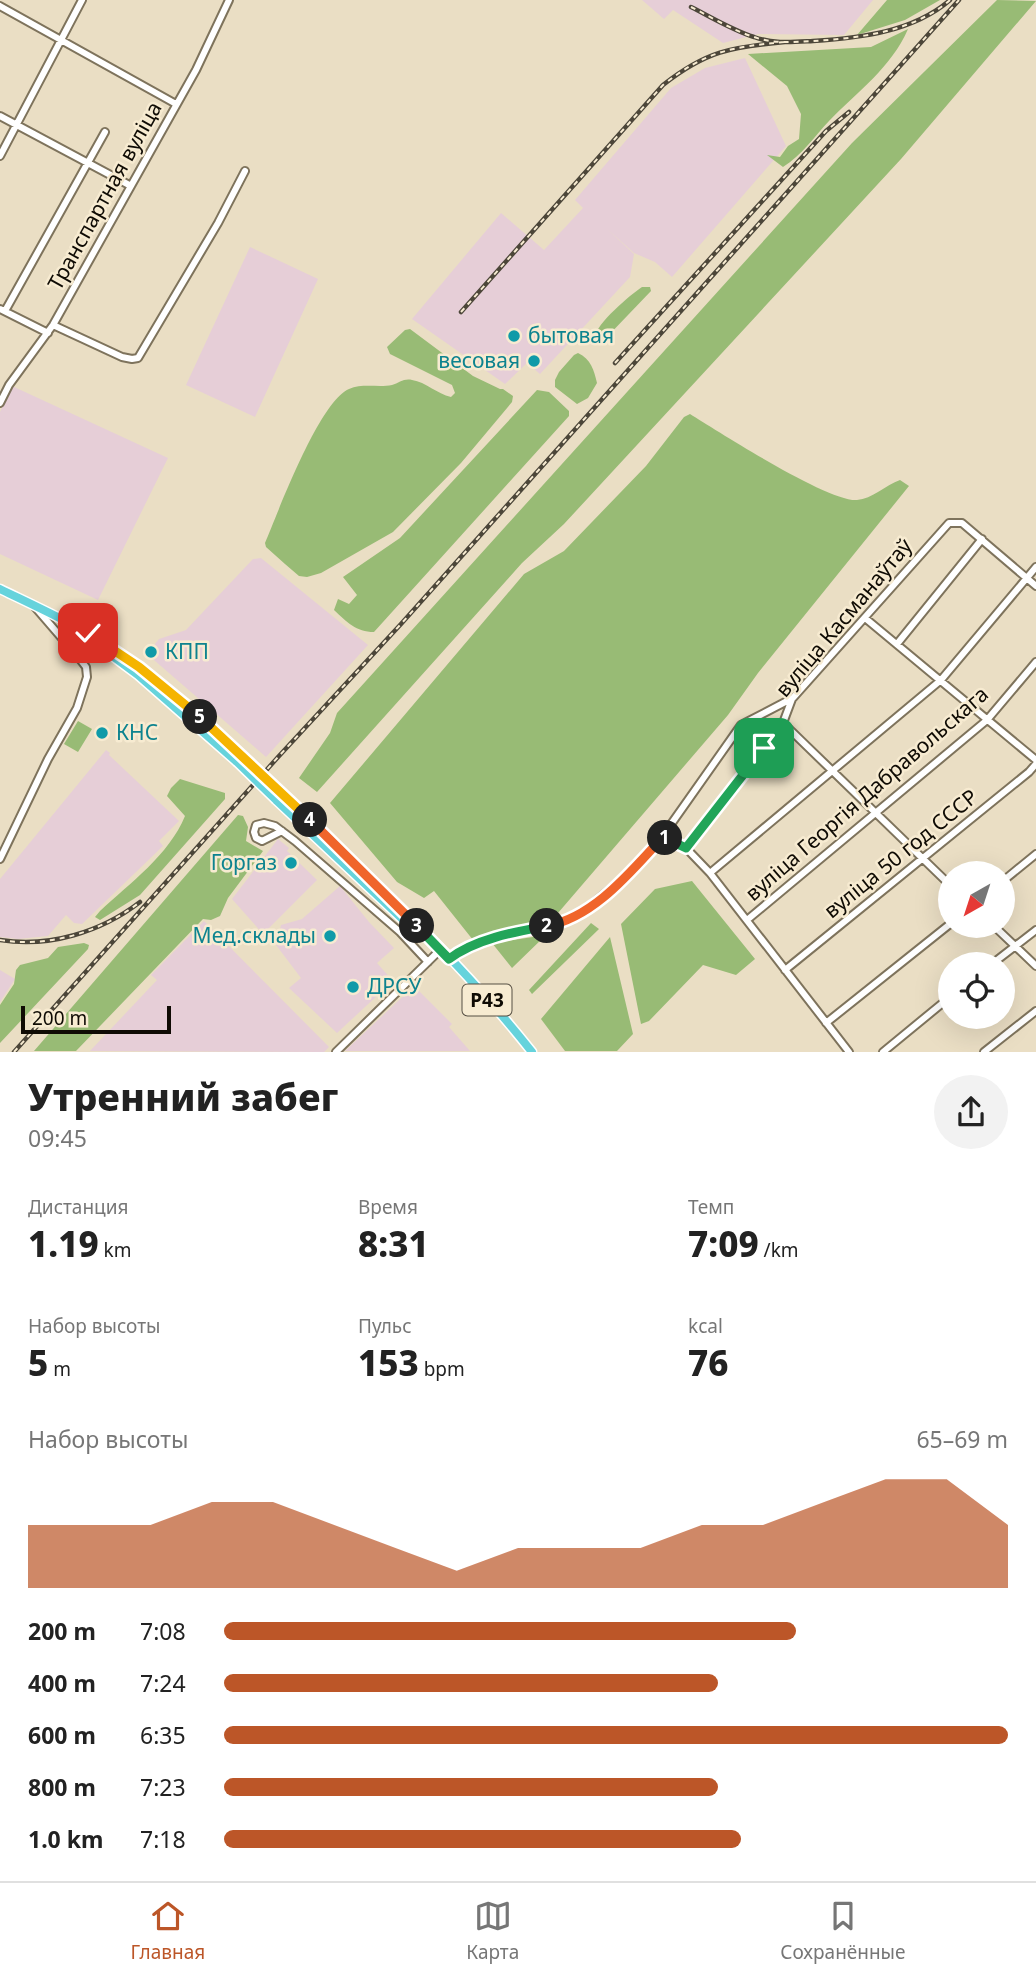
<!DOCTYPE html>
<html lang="ru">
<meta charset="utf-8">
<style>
body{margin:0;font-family:"Noto Sans",sans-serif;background:#f2f2f2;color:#222;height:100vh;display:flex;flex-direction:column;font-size:26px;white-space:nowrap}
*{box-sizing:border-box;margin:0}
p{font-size:23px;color:#767676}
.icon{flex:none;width:38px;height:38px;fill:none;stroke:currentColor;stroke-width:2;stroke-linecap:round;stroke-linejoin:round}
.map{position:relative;height:1052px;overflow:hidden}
.sheet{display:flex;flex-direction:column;background:#fff;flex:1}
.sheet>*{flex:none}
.needle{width:46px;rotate:219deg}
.tools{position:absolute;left:938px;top:861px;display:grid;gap:14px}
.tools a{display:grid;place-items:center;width:77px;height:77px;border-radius:50%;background:#fff;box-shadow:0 7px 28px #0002;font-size:35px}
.scale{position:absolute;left:21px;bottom:18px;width:150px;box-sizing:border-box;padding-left:7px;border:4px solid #0f0b04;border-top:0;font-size:19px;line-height:24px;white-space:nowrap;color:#0f0b04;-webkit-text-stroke:5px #f7ebd1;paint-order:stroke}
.pin{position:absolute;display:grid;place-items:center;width:60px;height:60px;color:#fff;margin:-30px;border-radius:14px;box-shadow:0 4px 10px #0006}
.km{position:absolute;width:35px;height:35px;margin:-18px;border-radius:50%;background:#222;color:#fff;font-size:19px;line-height:35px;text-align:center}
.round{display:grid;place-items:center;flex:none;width:74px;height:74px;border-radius:37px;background:#f2f2f2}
.summary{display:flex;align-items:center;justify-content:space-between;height:119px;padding:0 28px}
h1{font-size:38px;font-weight:800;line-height:52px}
.stats{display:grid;grid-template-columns:repeat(3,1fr);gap:10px;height:119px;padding:7px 28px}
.stats div{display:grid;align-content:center}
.stats b{font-size:35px;font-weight:800}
.stats small{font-size:19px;font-weight:400}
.stats p{font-size:19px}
.chart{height:196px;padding:14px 28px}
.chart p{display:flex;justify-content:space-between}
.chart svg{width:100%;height:126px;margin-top:7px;fill:#bc5628;opacity:.7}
ul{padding:0 28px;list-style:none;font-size:23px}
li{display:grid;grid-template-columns:112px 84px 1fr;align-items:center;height:52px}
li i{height:18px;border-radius:9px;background:#bc5628}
.tab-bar{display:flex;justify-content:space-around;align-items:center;height:98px;border-top:2px solid #e0e0e0;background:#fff;font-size:19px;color:#767676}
.tab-bar a{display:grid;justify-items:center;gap:4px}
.tab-bar .current{color:#bc5628}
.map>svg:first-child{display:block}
.industrial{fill:#e6ced7}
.green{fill:#98bb75}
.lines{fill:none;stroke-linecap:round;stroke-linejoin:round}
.minor-casing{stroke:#7e735c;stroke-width:10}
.major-casing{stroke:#fff;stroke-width:11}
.minor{stroke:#fff;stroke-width:6}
.major{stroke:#66d3dc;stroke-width:8}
.rail-casing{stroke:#4c4639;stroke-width:4.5}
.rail{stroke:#f7ebd1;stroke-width:2;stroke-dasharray:5;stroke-linecap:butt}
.major-bridge-casing{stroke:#fff;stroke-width:11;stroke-linecap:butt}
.major-bridge{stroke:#66d3dc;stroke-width:8}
.split-1-casing{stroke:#fff;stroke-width:14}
.split-2-casing{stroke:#fff;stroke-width:14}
.split-3-casing{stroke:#fff;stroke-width:14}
.split-4-casing{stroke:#fff;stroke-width:14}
.split-5-casing{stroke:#fff;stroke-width:14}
.split-6-casing{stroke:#fff;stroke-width:14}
.split-1{stroke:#22a559;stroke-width:9}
.split-2{stroke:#f0652b;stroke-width:9}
.split-3{stroke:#22a559;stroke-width:9}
.split-4{stroke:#f0652b;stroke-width:9}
.split-5{stroke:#f5b400;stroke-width:9}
.split-6{stroke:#f5b400;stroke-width:9}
.culture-dot{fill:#0f9aa8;stroke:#f7ebd1;stroke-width:2.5}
.labels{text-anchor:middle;stroke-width:5;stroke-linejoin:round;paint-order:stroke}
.shield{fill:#f7ebd1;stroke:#554e42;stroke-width:2}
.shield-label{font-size:19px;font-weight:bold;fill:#0f0b04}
.street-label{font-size:21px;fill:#0f0b04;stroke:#f7ebd1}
.culture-label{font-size:21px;fill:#0d838f;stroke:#f7ebd1;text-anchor:start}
</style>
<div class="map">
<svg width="1036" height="1052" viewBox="0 0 1036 1052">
<rect width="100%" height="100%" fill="#eadec4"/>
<path class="industrial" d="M642,0H873L844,35L758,34L723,43L673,10L664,19Z
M745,58L786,146L672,277L655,262L634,253L606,228L634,254L630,277L540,374L527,363L505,384L412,319L501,213L544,250L583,208L575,200L671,88L705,68Z
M250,247L318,279L255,417L186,385Z
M12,386L168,458L98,600L0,554V412Z
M261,558L368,645L266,757L147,654L159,639L186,630L253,559Z
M106,750L110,753L109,755L179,821L159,841L163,846L82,924L74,923L66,915L48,936L18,939L0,937V879Z
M278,839L289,848L287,851L317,880L263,934L232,899Z
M340,886L369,922L394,948L377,963L393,981L337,1033L289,988L301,978L276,945L281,925L302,919Z
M204,921L329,1047L324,1052L90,1051L157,980L151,975Z
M0,970L15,979L0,1002Z
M414,986L452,1024L449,1027L470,1051H345Z"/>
<path class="green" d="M887,0H940L905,20L857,35Z
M997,0L1036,1L901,159L564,524L522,563L317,792L299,778L330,733L337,713L852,143Z
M908,29C891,68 858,91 829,121C814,137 802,155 783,167L767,155L780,157L788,146L799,139L801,114L787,86L748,54L871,47Z
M642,287H650L651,291L605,339L599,340L595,337C596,324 630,295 642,287Z
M410,329L473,376L500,389H503L513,396L512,402L461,463L393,532L321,573L307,577L299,576L285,564L266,547L265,543C279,510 319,402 349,389C363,383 379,388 392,385C399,383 404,378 412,380C426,382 437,394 451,397L455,393L452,385L390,354L387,347L405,330Z
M578,353C591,359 594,370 597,383L588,398L577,404L555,387V380L559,372L574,355Z
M537,390L549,392L569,411V416L374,632C356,632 347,622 334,610L338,599L349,604L357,595L343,577L400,538Z
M690,414C719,432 828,502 857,500C872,499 886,485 900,480L909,486L758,673L728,715L552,920L473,940L434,891L424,898L397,882L330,803L524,574L564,551L646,466L684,417Z
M78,721L92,729L78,752L64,744Z
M180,779L225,793V799L140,895L100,920L95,917L100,911C130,883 169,855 185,816L167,796L171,788Z
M238,815L243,816L248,827L246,841L263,851L228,898L220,916L211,920L203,919L76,1051H34Z
M692,881L755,959L736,975L703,965L649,1021L641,1024L621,924L655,889Z
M591,923L599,929L532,994L529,990Z
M546,935L512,968L492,943Z
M610,937L633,1034L617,1051H565L541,1019Z
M84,943L89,945L88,949L0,1043V1005L14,984L16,970L20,965L48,958L58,947Z"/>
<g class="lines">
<defs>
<path id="minor" d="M0,6L176,104
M0,116L131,186
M0,156L82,0
M0,309L48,333
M5,311L105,132
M53,325L122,357L132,359L138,358L218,223L245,171
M0,403L9,385L53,325L196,70L229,0
M865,618L1036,760
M62,638V630L68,626
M897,644L982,539
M783,723L950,885
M282,831L262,841L256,838L254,832L256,825L264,823L275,826L295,841L400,932L428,962
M662,837L686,848L710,873L849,1052
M686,848L764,748L772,731L783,723L792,699L949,523H962L1036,586
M0,859L48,759L77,708L87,677L86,667L79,658L35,607
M710,873L941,680L1036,567
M1003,881L1036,854
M747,920L987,720L1036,662
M994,926L1036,966
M449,959L461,950L495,938L562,922L586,909L626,876L662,837L741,725L791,699
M992,964L1036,930
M785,970L1029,772L1036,764
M826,1023L950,924
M336,1052L440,950
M883,1052L950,997
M984,1052L1036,1011"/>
<path id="major" d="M0,589C37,607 75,624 110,647C158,678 200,717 243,756
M95,643L138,675L237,762
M281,792C367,875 458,958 532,1052
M276,800L413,929"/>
</defs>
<use href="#minor" class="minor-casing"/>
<use href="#major" class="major-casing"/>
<use href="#minor" class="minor"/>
<use href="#major" class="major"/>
<defs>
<path id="rail" d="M691,7C711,17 732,30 754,37C773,44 793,42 813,41C860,38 913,32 950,0
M461,312L663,85C706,51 731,47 785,42
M615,363L826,131L849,112
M0,940C49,948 101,932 140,902
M14,1052L279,756L401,624L959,0"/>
</defs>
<use href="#rail" class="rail-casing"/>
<use href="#rail" class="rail"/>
<defs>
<path id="major-bridge" d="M243,756L281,792
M237,762L276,800"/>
</defs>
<use href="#major-bridge" class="major-bridge-casing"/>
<use href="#major-bridge" class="major-bridge"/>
</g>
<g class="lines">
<defs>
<path id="split-1" d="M665,838L686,848L764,748"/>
<path id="split-2" d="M547,926C595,917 631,871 663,837L665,838"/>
<path id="split-3" d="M417,926L449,959C475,939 514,932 547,926"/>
<path id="split-4" d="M310,820L417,926"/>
<path id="split-5" d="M200,717L310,820"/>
<path id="split-6" d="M88,633L139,667L200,717"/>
</defs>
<use href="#split-1" class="split-1-casing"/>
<use href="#split-2" class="split-2-casing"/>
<use href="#split-3" class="split-3-casing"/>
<use href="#split-4" class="split-4-casing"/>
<use href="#split-5" class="split-5-casing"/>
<use href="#split-6" class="split-6-casing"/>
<use href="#split-1" class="split-1"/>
<use href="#split-2" class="split-2"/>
<use href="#split-3" class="split-3"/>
<use href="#split-4" class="split-4"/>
<use href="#split-5" class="split-5"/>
<use href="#split-6" class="split-6"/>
</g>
<g class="culture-dot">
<circle cx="514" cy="336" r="7"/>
<circle cx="534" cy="361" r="7"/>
<circle cx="151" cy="652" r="7"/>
<circle cx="102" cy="733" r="7"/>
<circle cx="291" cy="863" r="7"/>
<circle cx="330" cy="936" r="7"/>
<circle cx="353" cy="987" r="7"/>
</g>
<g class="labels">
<rect class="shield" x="462.5" y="984.5" width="49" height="31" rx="5"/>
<g class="shield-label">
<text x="487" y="1007">Р43</text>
</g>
<g class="street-label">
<text transform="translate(105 196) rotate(-61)" y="7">Транспартная вуліца</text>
<text transform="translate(844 618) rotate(-50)" y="7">вуліца Касманаўтаў</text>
<text transform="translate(867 794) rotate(-41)" y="7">вуліца Георгія Дабравольскага</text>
<text transform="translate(901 854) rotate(-39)" y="7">вуліца 50 год СССР</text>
</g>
<g class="culture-label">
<text x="528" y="343">бытовая</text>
<text x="520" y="368" text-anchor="end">весовая</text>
<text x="165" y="659">КПП</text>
<text x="116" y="740">КНС</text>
<text x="277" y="870" text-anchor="end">Горгаз</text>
<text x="316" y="943" text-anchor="end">Мед.склады</text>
<text x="367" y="994">ДРСУ</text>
</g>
</g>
</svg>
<div class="tools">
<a><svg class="needle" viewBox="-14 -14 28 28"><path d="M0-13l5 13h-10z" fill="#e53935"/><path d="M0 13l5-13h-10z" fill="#767676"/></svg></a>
<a><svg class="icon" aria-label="locate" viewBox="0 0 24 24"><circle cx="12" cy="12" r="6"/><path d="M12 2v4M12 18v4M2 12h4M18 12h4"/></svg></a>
</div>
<div class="scale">200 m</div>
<div class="pin" style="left:764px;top:748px;background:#1e9e55"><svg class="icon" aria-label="arrive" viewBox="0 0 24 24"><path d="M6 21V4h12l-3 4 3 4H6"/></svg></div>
<div class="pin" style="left:88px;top:633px;background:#d93025"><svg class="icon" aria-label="check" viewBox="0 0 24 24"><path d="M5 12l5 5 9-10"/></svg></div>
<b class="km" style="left:665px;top:838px">1</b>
<b class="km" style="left:547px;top:926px">2</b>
<b class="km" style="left:417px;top:926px">3</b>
<b class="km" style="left:310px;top:820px">4</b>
<b class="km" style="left:200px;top:717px">5</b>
</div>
<section class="sheet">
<div class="summary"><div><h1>Утренний забег</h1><p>09:45</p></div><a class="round"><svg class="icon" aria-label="share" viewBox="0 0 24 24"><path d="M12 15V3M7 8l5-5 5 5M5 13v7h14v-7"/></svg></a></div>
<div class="stats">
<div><p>Дистанция</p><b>1.19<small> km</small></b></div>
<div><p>Время</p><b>8:31</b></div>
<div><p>Темп</p><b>7:09<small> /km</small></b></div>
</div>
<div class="stats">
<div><p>Набор высоты</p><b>5<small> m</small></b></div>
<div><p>Пульс</p><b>153<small> bpm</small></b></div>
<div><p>kcal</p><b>76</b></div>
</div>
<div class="chart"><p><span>Набор высоты</span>65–69 m</p>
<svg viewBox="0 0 160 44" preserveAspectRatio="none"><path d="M0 44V22L10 22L20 22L30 14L40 14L50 22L60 30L70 38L80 30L90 30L100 30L110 22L120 22L130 14L140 6L150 6L160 22V44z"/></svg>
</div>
<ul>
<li><b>200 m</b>7:08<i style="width:73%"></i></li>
<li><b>400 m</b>7:24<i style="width:63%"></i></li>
<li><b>600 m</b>6:35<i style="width:100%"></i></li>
<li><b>800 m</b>7:23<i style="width:63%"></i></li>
<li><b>1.0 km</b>7:18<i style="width:66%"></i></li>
</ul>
</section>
<nav class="tab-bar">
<a class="current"><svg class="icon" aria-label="home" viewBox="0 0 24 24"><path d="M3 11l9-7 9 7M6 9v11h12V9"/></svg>Главная</a>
<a><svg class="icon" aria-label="map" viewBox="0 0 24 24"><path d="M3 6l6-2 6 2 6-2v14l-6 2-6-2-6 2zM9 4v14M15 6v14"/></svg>Карта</a>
<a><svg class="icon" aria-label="saved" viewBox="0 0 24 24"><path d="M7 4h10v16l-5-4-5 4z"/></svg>Сохранённые</a>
</nav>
